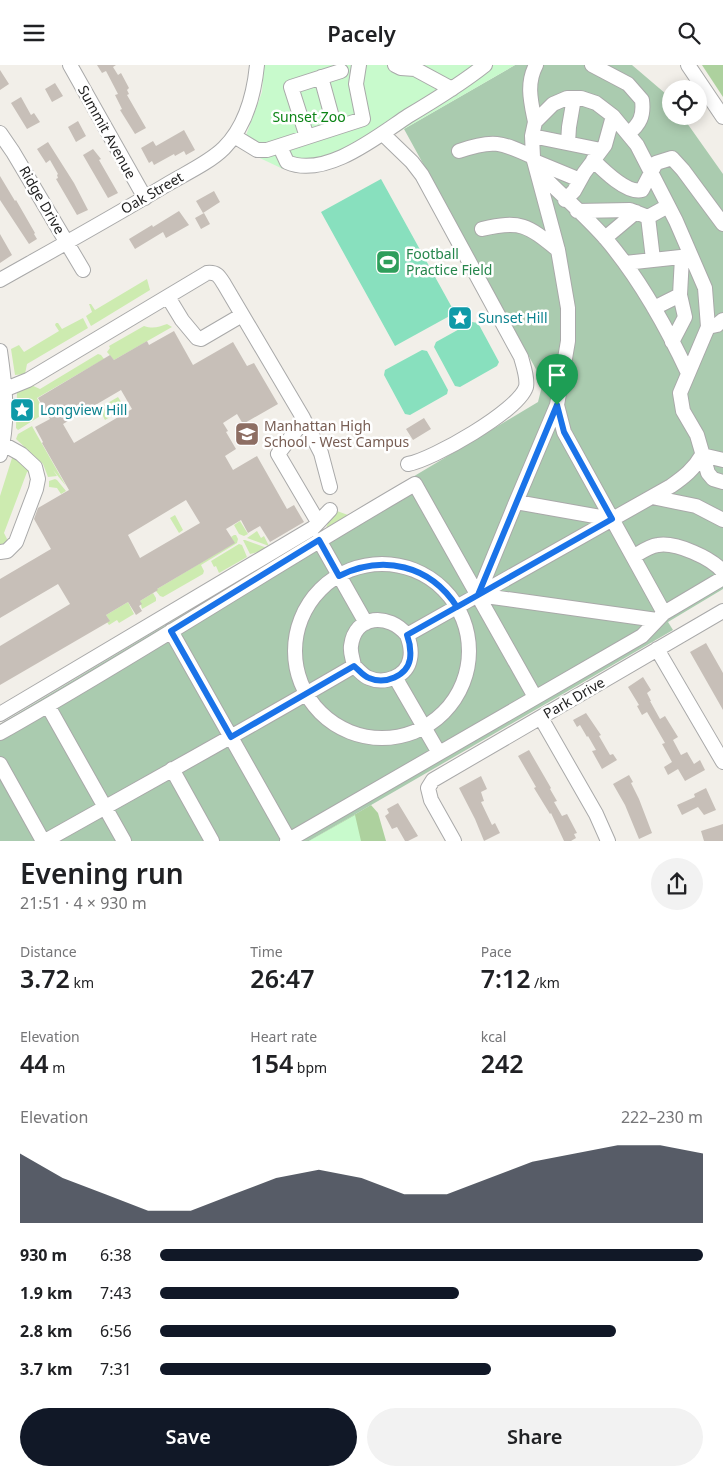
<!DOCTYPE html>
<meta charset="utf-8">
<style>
body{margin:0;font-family:"Noto Sans",sans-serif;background:#f2f2f2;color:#202124;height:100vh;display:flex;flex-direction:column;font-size:19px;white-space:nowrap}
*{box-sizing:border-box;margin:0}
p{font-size:16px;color:#757577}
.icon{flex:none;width:28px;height:28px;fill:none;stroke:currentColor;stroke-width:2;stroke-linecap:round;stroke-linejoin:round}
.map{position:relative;height:776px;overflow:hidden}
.sheet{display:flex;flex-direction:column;background:#fff;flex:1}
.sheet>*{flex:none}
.buttons{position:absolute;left:662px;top:15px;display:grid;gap:10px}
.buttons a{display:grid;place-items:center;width:45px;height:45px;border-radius:50%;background:#fff;box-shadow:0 2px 12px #0003;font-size:25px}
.pin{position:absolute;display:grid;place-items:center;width:42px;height:42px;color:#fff;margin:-51px -21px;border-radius:50% 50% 50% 0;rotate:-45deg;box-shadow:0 0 5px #0007}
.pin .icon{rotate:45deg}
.round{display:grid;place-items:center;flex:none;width:52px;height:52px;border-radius:26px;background:#f2f2f2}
.head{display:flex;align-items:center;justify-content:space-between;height:85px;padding:0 20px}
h1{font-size:28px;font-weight:600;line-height:38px}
.stats{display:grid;grid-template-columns:repeat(3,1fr);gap:8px;height:85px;padding:5px 20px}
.stats div{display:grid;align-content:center}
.stats b{font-size:25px;font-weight:600}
.stats small{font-size:14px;font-weight:400}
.stats p{font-size:14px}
.chart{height:140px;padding:10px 20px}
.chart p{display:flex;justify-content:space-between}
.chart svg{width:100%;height:90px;margin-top:5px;fill:#111827;opacity:.7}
.button{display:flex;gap:10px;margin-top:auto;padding:10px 20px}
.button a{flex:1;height:58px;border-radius:30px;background:#111827;color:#fff;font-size:20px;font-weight:600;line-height:58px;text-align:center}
.button a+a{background:#f2f2f2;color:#202124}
ul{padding:0 20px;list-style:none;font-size:16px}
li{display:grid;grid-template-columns:80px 60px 1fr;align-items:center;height:38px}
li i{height:12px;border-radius:6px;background:#111827}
header{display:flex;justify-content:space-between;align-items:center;height:65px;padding:0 20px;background:#fff;font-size:22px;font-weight:600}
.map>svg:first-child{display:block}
.grass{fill:#cdebb0}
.forest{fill:#add19e}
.cemetery{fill:#aacbaf}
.park{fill:#c8facc}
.pitch{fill:#88e0be}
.building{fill:#c7bfb8;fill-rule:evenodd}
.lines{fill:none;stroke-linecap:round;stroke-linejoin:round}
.minor-casing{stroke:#a9a9a9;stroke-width:16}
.minor{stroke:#fff;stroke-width:14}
.route-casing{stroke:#fff;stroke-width:10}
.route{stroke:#1a73e8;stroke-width:6}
.labels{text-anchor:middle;stroke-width:5;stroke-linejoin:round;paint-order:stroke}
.park-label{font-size:14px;fill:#0c8416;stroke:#fff}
.street-label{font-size:14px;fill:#222;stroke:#fff}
.leisure-label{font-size:14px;fill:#27864d;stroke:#fff;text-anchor:start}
.culture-label{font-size:14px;fill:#0d838f;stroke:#fff;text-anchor:start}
.education-label{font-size:14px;fill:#785e54;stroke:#fff;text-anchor:start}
</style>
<header><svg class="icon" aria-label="menu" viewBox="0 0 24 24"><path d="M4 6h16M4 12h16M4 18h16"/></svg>Pacely<svg class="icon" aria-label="search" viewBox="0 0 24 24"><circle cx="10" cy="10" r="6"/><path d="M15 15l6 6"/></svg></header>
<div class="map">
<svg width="723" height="776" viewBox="0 0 723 776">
<rect width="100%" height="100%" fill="#f2efe9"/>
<path class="grass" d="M147,214L150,225L91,261L86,251L92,247L89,239H91L95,245Z
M83,253L88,263L27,299L25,309L15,310L11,284L19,280L24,287L59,266L55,260L56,258H58L62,264Z
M167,259L172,262L114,295L107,287L110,283L109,281L144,261C153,264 159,262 167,259Z
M98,289L101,290L104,294L37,333L45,348L18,365L16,363L17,327L31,320L40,324Z
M118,332L125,343L105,355L99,343Z
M32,361L33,363L66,421L53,405L57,411L48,412L43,399L16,374L18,369Z
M12,393H16L32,408L27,407L4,468L8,476L0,483V431Z
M55,414L57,415L66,426L61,429L57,423L49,422V416Z
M337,446L348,450L326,463L332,448Z
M175,450L183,465L179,468L170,453Z
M240,456L248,469L244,471L239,469L234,460Z
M257,466L261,473L264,471L269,481L247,473Z
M234,470H236L238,474L237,478L201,500L204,506L203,509L163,532L160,531L156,526L157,524L234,478L231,472Z
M243,475H245L270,484L250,489Z
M239,479L242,480L247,492L219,508L216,501L214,502L211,496Z
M153,528L156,533V536L142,544L140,536Z
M128,537L134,549L119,558L117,555L109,560L107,557L109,555L106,550Z"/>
<path class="forest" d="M702,0H723V32Z
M371,740L378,748L386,776H309Z"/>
<path class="cemetery" d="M515,0H632L666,29L671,36V51H682L723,109V524L668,557L673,565L309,776H0V659L538,337L543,317L404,64Z"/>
<path class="park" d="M264,0H515L404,64L323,105L283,104L241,84L262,27Z
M355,750L361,776H309Z"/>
<path class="pitch" d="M381,114L455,248L395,281L321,147Z
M472,257L478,258L499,297L497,301L460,322L455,321L434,282L436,277Z
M422,285L427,286L448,325L447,329L410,350L405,349L384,310L385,305Z"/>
<path class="building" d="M97,0H116L113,2L118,10L121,8L129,23L127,25L129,29L127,30L146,63L135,69L120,45L122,44L115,30L118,29L106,6L102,8Z
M0,5L9,19L0,25Z
M55,18L63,31L52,37L45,24Z
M21,32L31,50L34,48L40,57L27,64L11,38Z
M78,56L86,71L76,77L68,62Z
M184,65L195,85L186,90L184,86L175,91L174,89L154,100L152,96L149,98L141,83L153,76L156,81Z
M48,77L74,118L88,145L77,150L56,114L58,113L57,110L58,109L50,95L46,98L37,84Z
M93,84L101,94L99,95L118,128L108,133L83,90Z
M0,111L15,136L16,135L35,168L34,169L37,174L29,179L0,135Z
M214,126L220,137L203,148L196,136Z
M179,146L189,160L166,173L163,167L135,184L129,174L152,160L153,162Z
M204,148L210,159L201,164L195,153Z
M0,169L12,190L0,198Z
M174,266L193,300L233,277L247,301L254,298L278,339L243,359L237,349L223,358L228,366L226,367L236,384L225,391L233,405L257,391L287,444L294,440L304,457L270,477L260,461L248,468L241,455L226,464L235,478L157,524L158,525L140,536L142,539L139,541L142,546L136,550L128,537L106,550L110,556L0,620V581L70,539L58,519L0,553V514L51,484L34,454L38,443L69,425L42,378L43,377L35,362L50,354L38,333L110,290L114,295L147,276L149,280ZM121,325L132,344L74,378L63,359ZM186,435L200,458L140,493L128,470Z
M424,353L431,364L413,375L406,364Z
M706,578L723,608V645L690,587Z
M643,612L651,625L647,628L651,636H650L660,654L665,651L678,672L673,675L681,690L687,687L694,699L700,695L705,705L685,716L678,704L668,710L664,702L672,697L662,679L665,678L647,647L642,650L637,641L639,640L628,622Z
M586,648L601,670L599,671L610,690L613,689L617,695L602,704L592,686L596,685L588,671L587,672L580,660L577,662L573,655Z
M529,685L551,723L550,724L557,736L554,737L562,751L567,749L577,768L574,769L576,773L571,776H564L551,748L550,749L534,723L536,722L518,691Z
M629,710L633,717L631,718L639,734L652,768L639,774L625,740L613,719Z
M481,711L487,724L481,727L484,736L481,737L492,760L495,758L500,768L484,776L475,754L459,723Z
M706,723L716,745L704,750L698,742L682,750L677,740L695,732L694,729Z
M398,738L418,771L408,776H405L397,762L392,764L385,751L389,748L387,744Z
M723,759V776H704L701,766Z"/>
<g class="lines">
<defs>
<path id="minor" d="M70,0L145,133
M395,0L401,3L415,4L452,24
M592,0L628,19L642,35C644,51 640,59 628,69
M688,0L723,52
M321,12L335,63
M535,57C531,37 526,19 536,0
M0,68L13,87L83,205
M383,69L412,97L422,110L521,292C523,300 528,313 526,322C518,346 432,395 408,399
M234,71L257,85H267L363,54L356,19L359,0
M532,71L601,85
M307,72L291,22L341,6
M568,78L569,62L574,33
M280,82L287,97C325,114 378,71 408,51C435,35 461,19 485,0
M459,86C493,74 501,77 533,92
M593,95C603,105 627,129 642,125L656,98L672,93L683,105L723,159
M534,96L580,115
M538,106C560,129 585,150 606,174C640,214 666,261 688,308
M565,135L574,126L584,108L605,80L613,51
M577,146L630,145L648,152
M482,164C521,155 527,160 558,185
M605,173L636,147
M653,194L648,152L668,141
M625,198L690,191
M0,215C55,184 111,153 166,120C184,109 209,98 224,83C246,61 254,30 257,0
M168,232L182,255L197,273L201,274L242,250
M654,243L680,230
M708,262L717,260L723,255
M672,277L685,252L680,230L682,192
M0,286C5,321 9,355 0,390
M6,324L28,315L207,208C217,207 219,211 224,219L302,351L321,388L330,422
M304,355L278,389L318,457
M702,390L723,395
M723,417L713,414L708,408L697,370L683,346L680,328L708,262L705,223L676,156L637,80L613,51L596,38L581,33H567L553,39L535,57L532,71L533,92L558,185L568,243V276L557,340L564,367L664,548L723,513
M652,432L696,441L723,455
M516,437L557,340
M612,454L516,437L478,530L657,555
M319,475L366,558
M0,487L7,486L16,477L36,424L38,414L35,402L21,389L3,379
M633,492C641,487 649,481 658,480C676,477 712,493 723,507
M295 586a87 87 0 1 1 174 0a87 87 0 1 1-174 0Z
M171,566L289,775
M657,584L723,697
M354,601C359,605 363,611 369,613C385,620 407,611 410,594C412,586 410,578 407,570
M395,612L439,688
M48,641L124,776
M0,649L313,463L330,445
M541,653L596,749L608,776
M0,668C140,589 275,500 415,419L535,632
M0,699L43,776
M172,704L212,776
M45,776C148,718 252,661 354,601C353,594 350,588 351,581C355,549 389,548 407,570L671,421C684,412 694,404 702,390
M287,776L642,571L664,548
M454,776L431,735L428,723L433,715L723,546"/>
</defs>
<use href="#minor" class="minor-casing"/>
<use href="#minor" class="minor"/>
</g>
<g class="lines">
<defs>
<path id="route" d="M557,340L478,530L407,570C410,578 411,586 410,594C407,611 385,620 369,613C363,611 359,605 354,601L231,672L171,566L319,475L339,511C383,489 430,500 457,542L612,454L564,367L557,340"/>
</defs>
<use href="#route" class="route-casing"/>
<use href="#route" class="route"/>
</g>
<defs>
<symbol id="stadium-square" viewBox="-11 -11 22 22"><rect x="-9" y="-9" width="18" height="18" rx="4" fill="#2e9e5b" stroke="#fff"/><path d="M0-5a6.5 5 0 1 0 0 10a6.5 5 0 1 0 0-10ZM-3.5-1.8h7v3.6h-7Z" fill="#fff"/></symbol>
<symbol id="sight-square" viewBox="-11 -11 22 22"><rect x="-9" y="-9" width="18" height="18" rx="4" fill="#0f9aa8" stroke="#fff"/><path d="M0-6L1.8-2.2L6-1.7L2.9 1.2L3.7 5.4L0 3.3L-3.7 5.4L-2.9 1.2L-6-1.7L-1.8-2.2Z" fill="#fff"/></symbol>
<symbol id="school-square" viewBox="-11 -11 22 22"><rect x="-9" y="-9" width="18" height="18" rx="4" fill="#8d6e63" stroke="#fff"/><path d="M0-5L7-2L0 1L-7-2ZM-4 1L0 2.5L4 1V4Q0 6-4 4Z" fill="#fff"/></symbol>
</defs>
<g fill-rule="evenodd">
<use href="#stadium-square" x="374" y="183" width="28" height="28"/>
<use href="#sight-square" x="446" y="239" width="28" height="28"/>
<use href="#sight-square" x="8" y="331" width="28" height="28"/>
<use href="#school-square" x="233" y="355" width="28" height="28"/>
</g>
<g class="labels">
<g class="park-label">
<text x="309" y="57">Sunset Zoo</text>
</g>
<g class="street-label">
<text transform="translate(107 67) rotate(61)" y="5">Summit Avenue</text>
<text transform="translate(152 128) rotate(-30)" y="5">Oak Street</text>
<text transform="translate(42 135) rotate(60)" y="5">Ridge Drive</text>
<text transform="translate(574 633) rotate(-30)" y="5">Park Drive</text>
</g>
<g class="leisure-label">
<text x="406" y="194">Football<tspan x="406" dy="16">Practice Field</tspan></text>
</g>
<g class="culture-label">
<text x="478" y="258">Sunset Hill</text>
<text x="40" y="350">Longview Hill</text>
</g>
<g class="education-label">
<text x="264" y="366">Manhattan High<tspan x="264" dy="16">School - West Campus</tspan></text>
</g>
</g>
</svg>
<div class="buttons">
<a><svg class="icon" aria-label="locate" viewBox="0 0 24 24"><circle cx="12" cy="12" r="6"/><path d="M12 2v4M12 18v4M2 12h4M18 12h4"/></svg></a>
</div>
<div class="pin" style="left:557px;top:340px;background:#1e9e55"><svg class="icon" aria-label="arrive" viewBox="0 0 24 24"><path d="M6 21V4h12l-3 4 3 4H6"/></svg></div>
</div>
<section class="sheet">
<div class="head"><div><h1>Evening run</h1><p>21:51 · 4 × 930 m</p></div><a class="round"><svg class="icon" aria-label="share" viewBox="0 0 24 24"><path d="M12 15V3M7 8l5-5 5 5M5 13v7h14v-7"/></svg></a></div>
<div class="stats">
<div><p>Distance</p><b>3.72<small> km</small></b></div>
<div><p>Time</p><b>26:47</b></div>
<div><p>Pace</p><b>7:12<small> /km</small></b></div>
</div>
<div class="stats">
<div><p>Elevation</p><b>44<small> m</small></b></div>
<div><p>Heart rate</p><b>154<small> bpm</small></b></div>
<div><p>kcal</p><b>242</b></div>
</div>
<div class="chart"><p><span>Elevation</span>222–230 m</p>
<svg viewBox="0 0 160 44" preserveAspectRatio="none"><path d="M0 44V10L10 22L20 30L30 38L40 38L50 30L60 22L70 18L80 22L90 30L100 30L110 22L120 14L130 10L140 6L150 6L160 10V44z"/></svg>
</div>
<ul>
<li><b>930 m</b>6:38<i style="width:100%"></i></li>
<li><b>1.9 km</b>7:43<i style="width:55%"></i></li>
<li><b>2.8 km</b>6:56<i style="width:84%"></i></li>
<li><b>3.7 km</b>7:31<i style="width:61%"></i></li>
</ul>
<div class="button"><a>Save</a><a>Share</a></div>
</section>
